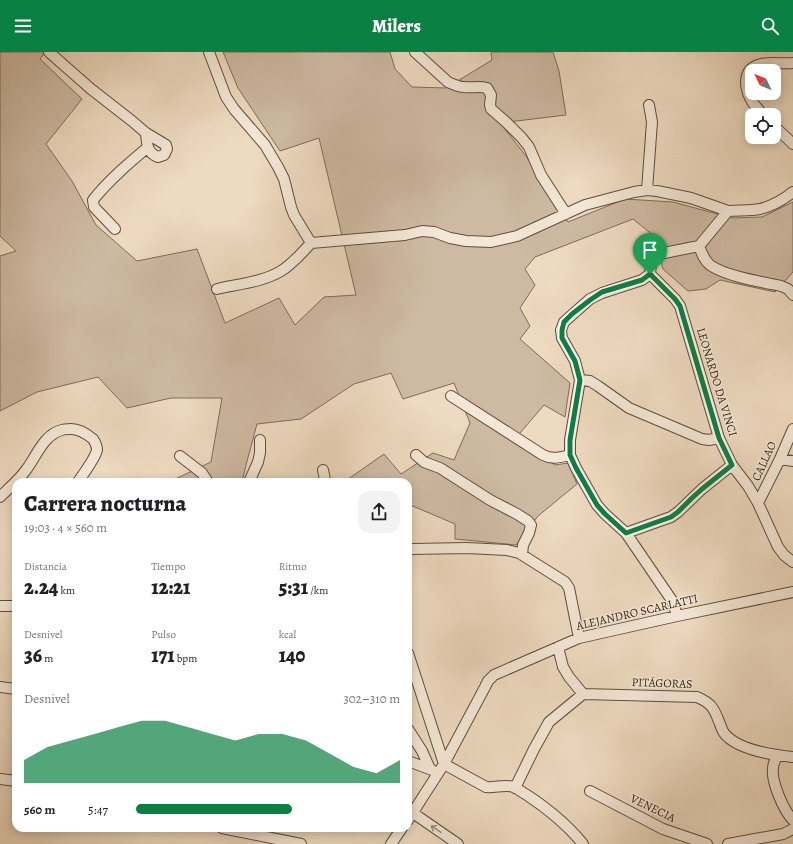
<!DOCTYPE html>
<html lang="es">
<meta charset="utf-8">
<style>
body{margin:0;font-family:Alegreya,serif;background:#f2f2f2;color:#202124;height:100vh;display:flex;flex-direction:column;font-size:15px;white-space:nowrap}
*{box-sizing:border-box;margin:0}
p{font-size:13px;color:#757577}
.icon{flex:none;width:22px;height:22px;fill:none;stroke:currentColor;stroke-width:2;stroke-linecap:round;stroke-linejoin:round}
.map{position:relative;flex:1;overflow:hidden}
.details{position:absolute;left:12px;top:426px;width:400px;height:354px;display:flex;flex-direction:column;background:#fff;border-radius:12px;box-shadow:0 2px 10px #0003}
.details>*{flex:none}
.needle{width:26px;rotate:313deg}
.tools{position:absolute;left:745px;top:12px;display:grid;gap:8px}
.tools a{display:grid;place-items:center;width:36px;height:36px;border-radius:8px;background:#fff;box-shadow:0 2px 10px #0003;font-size:20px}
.pin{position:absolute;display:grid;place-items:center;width:34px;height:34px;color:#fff;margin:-41px -17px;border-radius:50% 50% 50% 0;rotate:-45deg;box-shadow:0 0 4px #0007}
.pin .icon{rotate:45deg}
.round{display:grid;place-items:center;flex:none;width:42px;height:42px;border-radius:12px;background:#f2f2f2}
.overview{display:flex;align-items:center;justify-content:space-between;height:68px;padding:0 12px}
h1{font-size:22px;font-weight:800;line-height:30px}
.stats{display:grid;grid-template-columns:repeat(3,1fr);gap:6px;height:68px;padding:4px 12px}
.stats div{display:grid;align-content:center}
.stats b{font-size:20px;font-weight:800}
.stats small{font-size:11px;font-weight:400}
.stats p{font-size:11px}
.chart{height:112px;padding:8px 12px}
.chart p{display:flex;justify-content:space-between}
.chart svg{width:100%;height:72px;margin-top:4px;fill:#0b8043;opacity:.7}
ul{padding:0 12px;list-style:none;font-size:13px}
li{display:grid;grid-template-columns:64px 48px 1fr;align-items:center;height:30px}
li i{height:10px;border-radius:5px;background:#0b8043}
header{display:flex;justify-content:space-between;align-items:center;height:52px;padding:0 12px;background:#0b8043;color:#fff;font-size:18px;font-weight:800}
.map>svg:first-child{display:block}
.green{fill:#cebaa3;stroke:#7e6c5b}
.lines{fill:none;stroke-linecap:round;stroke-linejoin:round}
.minor-casing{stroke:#5f4d3e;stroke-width:12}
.minor{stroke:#f4e7d6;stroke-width:10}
.oneway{stroke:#9b8d7e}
.route-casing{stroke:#fff;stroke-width:8}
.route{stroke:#0b8043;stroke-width:5}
.labels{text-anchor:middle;stroke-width:3;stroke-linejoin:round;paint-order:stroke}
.street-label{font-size:12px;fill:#2f1e13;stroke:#f4e7d6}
</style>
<header><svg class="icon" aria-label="menu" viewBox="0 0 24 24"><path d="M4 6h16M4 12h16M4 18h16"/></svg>Milers<svg class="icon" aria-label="search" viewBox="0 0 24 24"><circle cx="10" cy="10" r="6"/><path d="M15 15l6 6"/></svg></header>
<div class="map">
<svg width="793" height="792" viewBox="0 0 793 792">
<rect width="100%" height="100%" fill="#eedac0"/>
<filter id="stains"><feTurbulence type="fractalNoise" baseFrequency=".005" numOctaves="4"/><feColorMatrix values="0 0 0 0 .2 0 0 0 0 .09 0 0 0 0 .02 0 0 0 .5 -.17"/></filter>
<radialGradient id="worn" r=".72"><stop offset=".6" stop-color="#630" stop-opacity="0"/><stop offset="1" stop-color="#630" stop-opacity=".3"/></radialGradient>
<path class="green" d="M0,0H45L40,7L82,47L46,92L72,129L96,173L137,209L197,197L225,271L279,246L295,273L324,245L356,243L319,86L280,99L238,36L223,0H390L395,17L412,35L446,36L492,8L491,0H553L559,19L566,63L500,71L526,104L555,152L568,170L625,147L673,150L732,166L762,165L793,150V220L775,240L720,228L706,237L688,239L663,217L654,184L633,167L535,205L525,217L535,233L520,256L530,274L520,287L570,331L565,365L544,353L514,388L555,413L568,411L577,432L538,464L516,493L455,487V472L408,452V430H344L384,402L401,422L433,401L454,408L470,371L454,331L403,347L391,321L354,332L301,367L257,372L246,413L242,430H169L211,410L222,346H171L127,356L98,325L37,340L0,359V204L16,199L0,184Z"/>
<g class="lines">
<defs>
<path id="minor" d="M49,0L58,8L91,37L132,69L146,81L166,93L167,97L164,103L158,105C147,101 147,92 146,81
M209,0L226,45L234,57L265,93L278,115L284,127L291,155L294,163L311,191
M415,0L448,30C453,32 458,35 464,35C472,36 479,34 487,36L491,43L490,53L491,57L506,70L522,86L529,95L541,123L566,162
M763,63C760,59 756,55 753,51C744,37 741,17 761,12C769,10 785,12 793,11
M774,74L793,92
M647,138L652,70L649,53
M115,177L94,155L93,148C109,128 129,111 148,95
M311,191L405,183L422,179L434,180L450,186L466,189L491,190L517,184L585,153L634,140L647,138L657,139L691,146L728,159
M699,194C702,202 704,208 710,213C725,224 762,230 781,234L788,237L793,243
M650,222L642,228L602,241L590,247L573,262L564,270L561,278L562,286L575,309L580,328L570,388V403L576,416L597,453L605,462L626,481L673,550L677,564
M650,222L675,247L680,254L719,386L732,413L748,434L758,451L778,495L784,503L793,510
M650,222L651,212L654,205L664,201L699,194L728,159C738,158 750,159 760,157C772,154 783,148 793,140
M217,237C238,232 263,230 281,219C291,213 303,200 311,191
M580,328L590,329L598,334L629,356L702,387L709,388L719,386
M451,344L543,403C553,408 560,405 570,403
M416,403L424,410L440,416L490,448L517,462L528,469L531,473L529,481L523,493L522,503
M180,404L202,421L208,430
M780,407L793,409
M323,418L325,428L326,430
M249,430L258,410L260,401V388
M0,445C9,436 19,428 26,418C36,405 44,382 62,378C64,377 68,377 71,377C79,377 87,382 93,387C95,390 97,394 97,398C95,407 83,422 78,430
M758,451L780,407L793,377
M626,481L671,465L678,460L702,437L732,413
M408,499L412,497L467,496L507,498L519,501L565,530L569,536L579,586
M0,554H16
M558,595L563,615L569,625L583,642L697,645C713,652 714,657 720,672C721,675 722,678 724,681C737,698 773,703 793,705
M408,601L444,712L486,735C495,736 505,732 514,735C518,737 523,741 527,743C548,757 567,772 583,792
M0,635L16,637
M408,677L422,699L430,717
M777,704C775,708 773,712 773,716C771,730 784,759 793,768
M408,709L432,718
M0,727L16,729
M515,736L534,697L549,670L583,642
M590,739L663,777L707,792
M413,761L458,792
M408,768L444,712L485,635L488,629L494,623L579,586L677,564L793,540
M222,776L301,792
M391,792L402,776
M728,792L783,782L793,777"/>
</defs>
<use href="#minor" class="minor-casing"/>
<use href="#minor" class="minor"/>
</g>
<defs><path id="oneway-shaft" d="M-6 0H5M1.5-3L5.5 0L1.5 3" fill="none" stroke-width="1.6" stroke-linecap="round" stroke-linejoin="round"/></defs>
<use class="oneway" href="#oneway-shaft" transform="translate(436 777) rotate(-146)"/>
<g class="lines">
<defs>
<path id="route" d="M650,222L675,247L680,254L719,386L732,413L702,437L692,446L678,460L671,465L626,481L605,462L597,453L576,416L570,403V388L580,328L575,309L562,286V278L564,270L572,262L590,248L602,240L642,228Z"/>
</defs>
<use href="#route" class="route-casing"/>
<use href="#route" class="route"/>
</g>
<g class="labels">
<g class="street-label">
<text transform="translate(717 330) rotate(73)" y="4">LEONARDO DA VINCI</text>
<text transform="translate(764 409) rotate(-65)" y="4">CALLAO</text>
<text transform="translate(637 560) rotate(-13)" y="4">ALEJANDRO SCARLATTI</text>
<text transform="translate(662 631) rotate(2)" y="4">PITÁGORAS</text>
<text transform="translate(653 756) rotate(26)" y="4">VENECIA</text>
</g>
</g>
<rect width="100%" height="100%" filter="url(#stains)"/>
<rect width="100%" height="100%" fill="url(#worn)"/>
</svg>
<div class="tools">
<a><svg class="needle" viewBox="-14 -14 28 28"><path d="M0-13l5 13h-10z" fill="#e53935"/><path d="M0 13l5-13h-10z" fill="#757577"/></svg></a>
<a><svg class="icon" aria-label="locate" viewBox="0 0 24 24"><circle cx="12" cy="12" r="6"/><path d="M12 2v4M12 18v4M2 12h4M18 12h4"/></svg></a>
</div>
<div class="pin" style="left:650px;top:222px;background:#1e9e55"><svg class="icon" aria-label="arrive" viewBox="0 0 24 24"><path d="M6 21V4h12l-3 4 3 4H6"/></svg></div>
<section class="details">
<div class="overview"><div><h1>Carrera nocturna</h1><p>19:03 · 4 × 560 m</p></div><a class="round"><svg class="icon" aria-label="share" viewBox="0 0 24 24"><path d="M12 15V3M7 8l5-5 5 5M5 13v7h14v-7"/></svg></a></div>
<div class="stats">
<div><p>Distancia</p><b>2.24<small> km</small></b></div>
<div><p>Tiempo</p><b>12:21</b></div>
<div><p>Ritmo</p><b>5:31<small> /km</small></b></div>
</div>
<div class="stats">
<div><p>Desnivel</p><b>36<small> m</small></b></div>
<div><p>Pulso</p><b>171<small> bpm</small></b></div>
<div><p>kcal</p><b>140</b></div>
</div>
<div class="chart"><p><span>Desnivel</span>302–310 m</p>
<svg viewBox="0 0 160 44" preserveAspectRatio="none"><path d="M0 44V30L10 22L20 18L30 14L40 10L50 6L60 6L70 10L80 14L90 18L100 14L110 14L120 18L130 26L140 34L150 38L160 30V44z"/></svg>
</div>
<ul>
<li><b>560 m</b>5:47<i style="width:59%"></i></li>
</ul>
</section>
</div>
